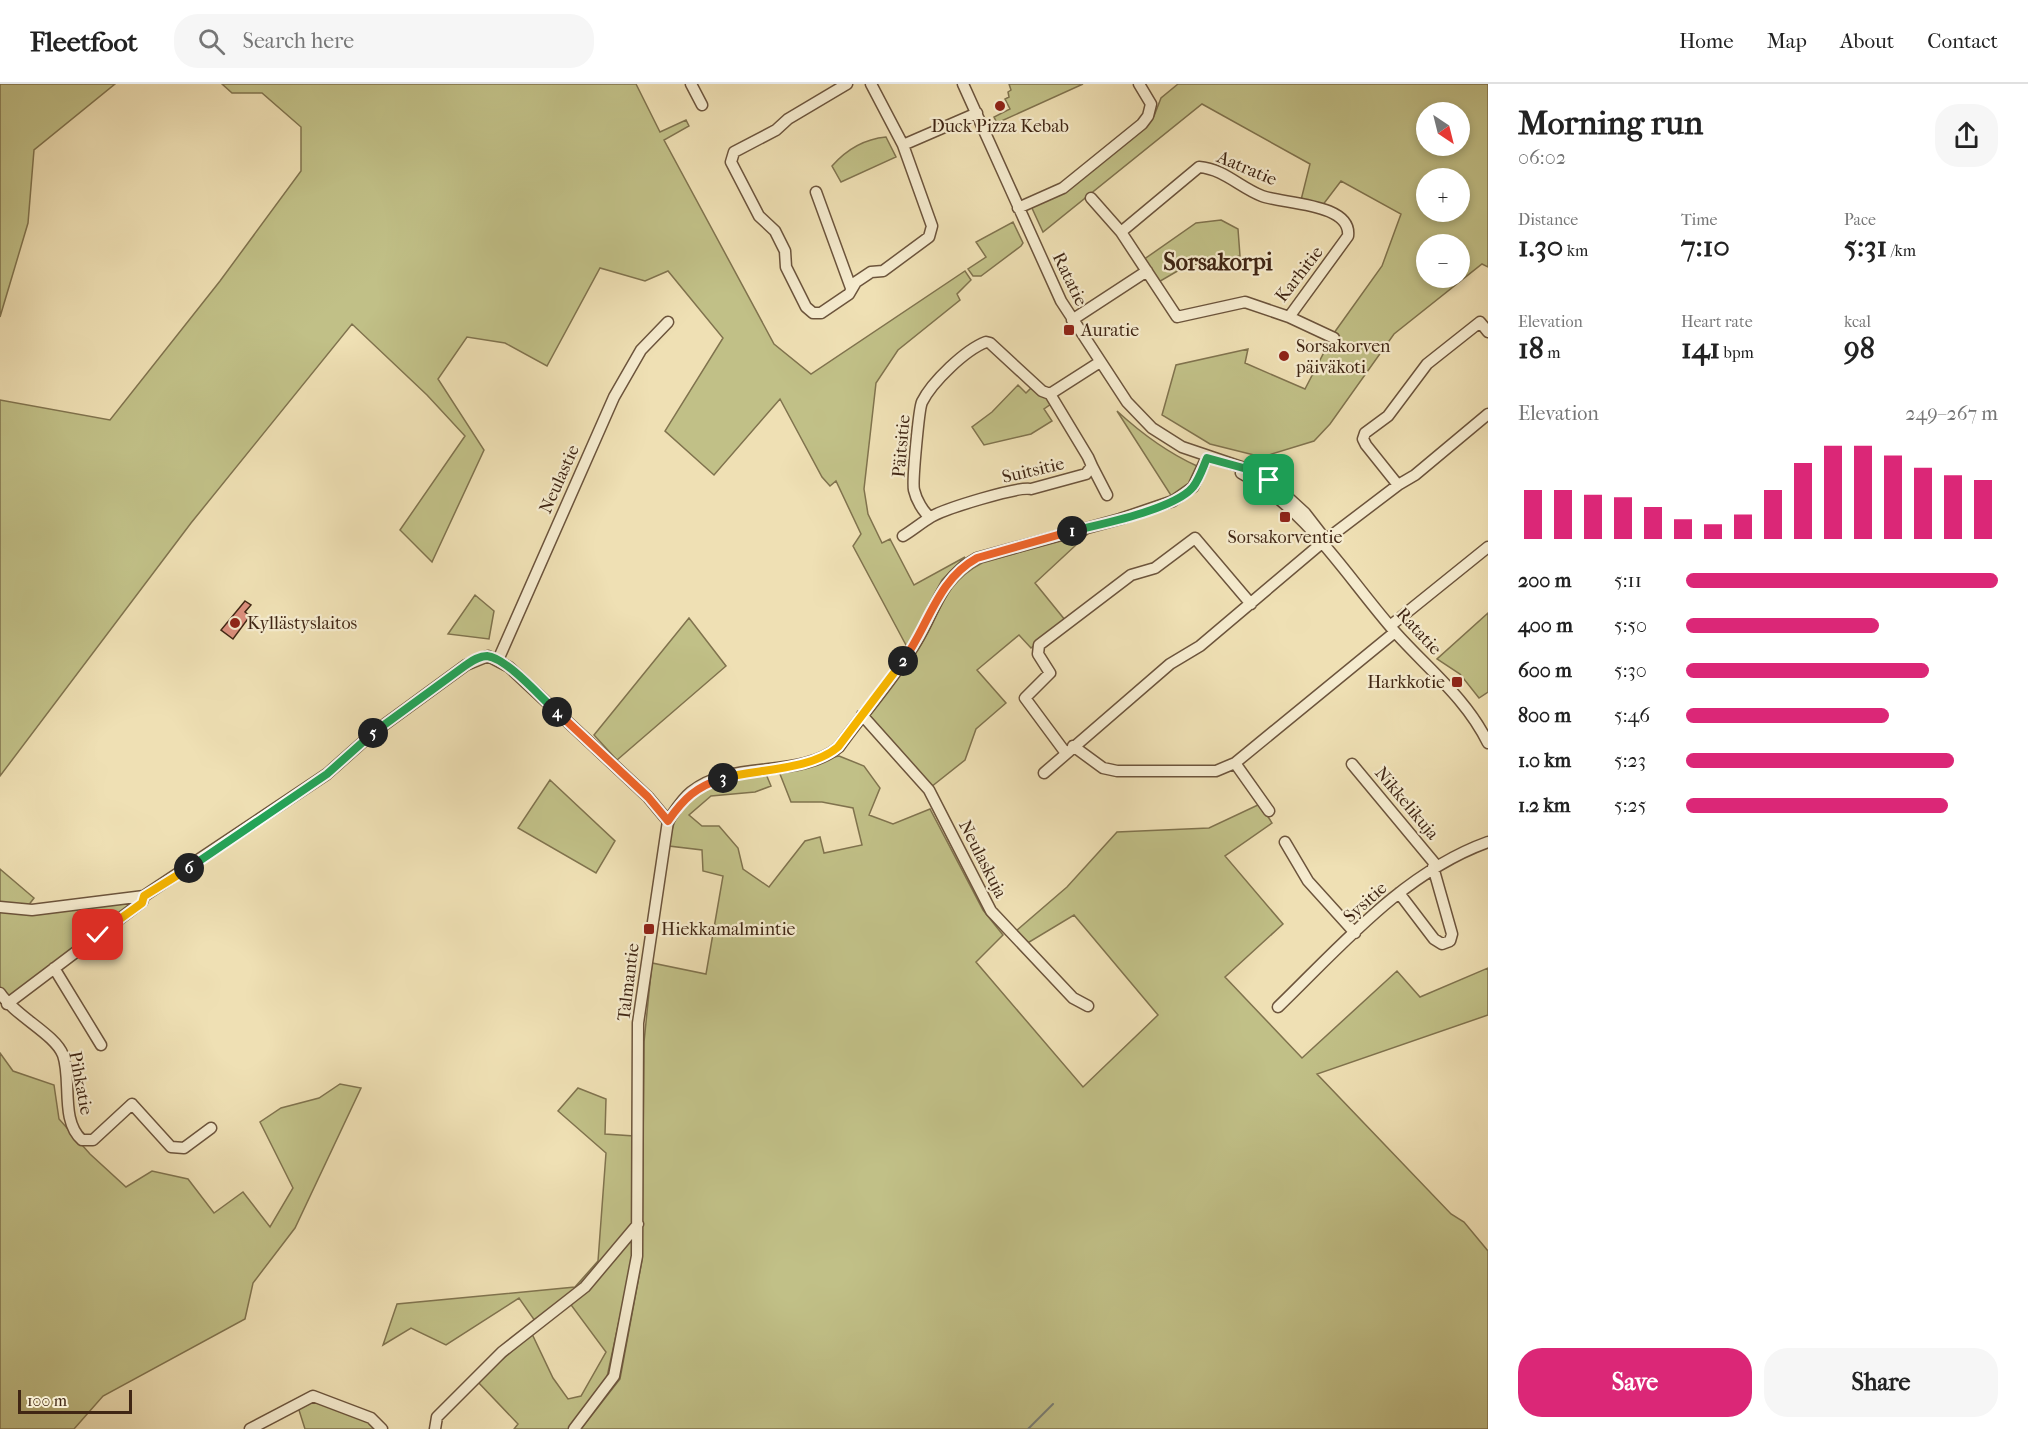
<!DOCTYPE html>
<meta charset="utf-8">
<style>
body{margin:0;font-family:"IM FELL French Canon",serif;background:#f6f6f6;color:#222;height:100vh;display:flex;flex-direction:column;font-size:22px;white-space:nowrap}
*{box-sizing:border-box;margin:0}
p{font-size:20px;color:#767676}
.icon{flex:none;width:33px;height:33px;fill:none;stroke:currentColor;stroke-width:2;stroke-linecap:round;stroke-linejoin:round}
.map{position:relative;flex:1;overflow:hidden}
.side{display:flex;flex-direction:column;background:#fff;width:540px}
.side>*{flex:none}
.needle{width:39px;rotate:145deg}
.buttons{position:absolute;left:1416px;top:18px;display:grid;gap:12px}
.buttons a{display:grid;place-items:center;width:54px;height:54px;border-radius:50%;background:#fff;box-shadow:0 3px 9px #0003;font-size:30px}
.scale{position:absolute;left:18px;bottom:15px;width:114px;box-sizing:border-box;padding-left:6px;border:3px solid #402614;border-top:0;font-size:16px;line-height:21px;white-space:nowrap;color:#402614;-webkit-text-stroke:4px #f5ebce;paint-order:stroke}
.pin{position:absolute;display:grid;place-items:center;width:51px;height:51px;color:#fff;margin:-26px;border-radius:12px;box-shadow:0 3px 9px #0006}
.km{position:absolute;width:30px;height:30px;margin:-15px;border-radius:50%;background:#222;color:#fff;font-size:16px;line-height:30px;text-align:center}
.round{display:grid;place-items:center;flex:none;width:63px;height:63px;border-radius:24px;background:#f6f6f6}
.overview{display:flex;align-items:center;justify-content:space-between;height:102px;padding:0 30px}
h1{font-size:33px;font-weight:700;line-height:45px}
.figures{display:grid;grid-template-columns:repeat(3,1fr);gap:9px;height:102px;padding:6px 30px}
.figures div{display:grid;align-content:center}
.figures b{font-size:30px;font-weight:700}
.figures small{font-size:16px;font-weight:400}
.figures p{font-size:16px}
.chart{height:168px;padding:12px 30px}
.chart p{display:flex;justify-content:space-between}
.chart svg{width:100%;height:108px;margin-top:6px;stroke:#db2777;stroke-width:6}
.cta{display:flex;gap:12px;margin-top:auto;padding:12px 30px}
.cta a{flex:1;height:69px;border-radius:24px;background:#db2777;color:#fff;font-size:24px;font-weight:700;line-height:69px;text-align:center}
.cta a+a{background:#f6f6f6;color:#222}
ul{padding:0 30px;list-style:none;font-size:20px}
li{display:grid;grid-template-columns:96px 72px 1fr;align-items:center;height:45px}
li i{height:15px;border-radius:8px;background:#db2777}
header{display:flex;align-items:center;gap:36px;box-sizing:border-box;height:84px;padding:0 30px;background:#fff;border-bottom:2px solid #e0e0e0}
header strong{font-size:28px}
nav{display:flex;gap:33px;margin-inline-start:auto;font-size:21px}
.search{width:420px;height:54px;background:#f6f6f6;display:flex;align-items:center;gap:15px;box-sizing:border-box;padding:0 21px;border-radius:24px;color:#767676;font-size:22px}
main{display:flex;flex:1;min-height:0}
.map>svg:first-child{display:block}
.green{fill:#c1c087;stroke:#80734e;stroke-width:1.5;fill-rule:evenodd}
.lines{fill:none;stroke-linecap:round;stroke-linejoin:round}
.stream{stroke:#797f77;stroke-width:2}
.building{fill:#dc8f7d;stroke:#402614;stroke-width:1.5}
.minor-casing{stroke:#6c543c;stroke-width:13}
.minor{stroke:#f5ebce;stroke-width:10}
.split-1-casing{stroke:#fff;stroke-width:12}
.split-2-casing{stroke:#fff;stroke-width:12}
.split-3-casing{stroke:#fff;stroke-width:12}
.split-4-casing{stroke:#fff;stroke-width:12}
.split-5-casing{stroke:#fff;stroke-width:12}
.split-6-casing{stroke:#fff;stroke-width:12}
.split-7-casing{stroke:#fff;stroke-width:12}
.split-1{stroke:#22a559;stroke-width:8}
.split-2{stroke:#f0652b;stroke-width:8}
.split-3{stroke:#f5b400;stroke-width:8}
.split-4{stroke:#f0652b;stroke-width:8}
.split-5{stroke:#22a559;stroke-width:8}
.split-6{stroke:#22a559;stroke-width:8}
.split-7{stroke:#f5b400;stroke-width:8}
.poi-dot{fill:#8f2418;stroke:#f5ebce;stroke-width:2}
.labels{text-anchor:middle;stroke-width:4.5;stroke-linejoin:round;paint-order:stroke}
.poi-label{font-size:18px;fill:#402614;stroke:#f5ebce;text-anchor:start}
.street-label{font-size:18px;fill:#402614;stroke:#f5ebce}
.district-label{font-size:24px;font-weight:bold;fill:#402614;stroke:#f5ebce}
</style>
<header>
<strong>Fleetfoot</strong>
<div class="search"><svg class="icon" aria-label="search" viewBox="0 0 24 24"><circle cx="10" cy="10" r="6"/><path d="M15 15l6 6"/></svg>Search here</div>
<nav><a>Home</a><a>Map</a><a>About</a><a>Contact</a></nav>
</header>
<main>
<div class="map">
<svg width="1488" height="1345" viewBox="0 0 1488 1345">
<rect width="100%" height="100%" fill="#efe0b4"/>
<filter id="stains"><feTurbulence type="fractalNoise" baseFrequency=".00333" numOctaves="4"/><feColorMatrix values="0 0 0 0 .2 0 0 0 0 .09 0 0 0 0 .02 0 0 0 .5 -.17"/></filter>
<radialGradient id="worn" r=".72"><stop offset=".6" stop-color="#630" stop-opacity="0"/><stop offset="1" stop-color="#630" stop-opacity=".3"/></radialGradient>
<path class="green" d="M0,0H115L34,66L28,139L0,233Z
M222,0H636L660,48L686,36L689,42L664,56L774,260L811,290L965,187L971,196L957,210L960,216L898,266L876,299L864,405L868,430L882,459L890,455L914,501L965,473L942,496L907,563L853,462L861,450L836,397L830,402L822,393L780,315L714,391L665,347L723,254L668,187L645,197L600,184L547,282L505,259L467,253L438,295L484,366L432,478L400,446L465,352L427,311L352,240L191,439L0,692V316L110,336L220,197L301,87V43L262,9H232Z
M1009,0H1083L997,39L994,33L1010,25L1005,15L1009,13L1008,8L1011,6Z
M1178,0H1488V183L1482,180L1394,250L1330,340L1314,357L1262,373L1210,360L1162,331L1176,281L1248,265L1245,279L1305,305L1334,249L1382,182L1401,130L1341,97L1322,122L1300,120L1310,80L1202,20L1043,148L1031,122L1144,42L1154,32L1161,14ZM1426,28H1460V62H1426ZM1426,94H1460V128H1426ZM1426,160H1460V194H1426Z
M886,53L896,73L841,98L832,82C846,66 865,55 886,53Z
M1221,136L1238,145L1240,172L1186,182L1157,199L1143,176L1196,139Z
M1013,138L1023,159L1021,162L981,192H973L968,185L986,173L976,158Z
M1018,301L1026,309L1031,304L1046,312L1051,320L1044,325L1052,337L1031,350L984,361L972,343L992,328Z
M1117,327C1142,350 1166,368 1197,382L1192,398L1172,413Z
M1090,448L1035,499L1065,536L1031,564L1019,551L977,586L1006,619L976,645L965,676L931,703L869,631C885,609 905,587 919,564C940,531 943,499 982,479Z
M475,511L494,527L489,555L448,550Z
M1488,529V608L1479,614L1460,590L1437,575Z
M689,534L726,582L617,676L594,651Z
M839,672L864,682L880,704L869,731L893,740L930,725L983,826L1003,851L976,878L1083,1003L1158,931L1074,831L1026,860L1016,847L1067,803L1117,748L1209,744L1260,720L1272,739L1225,772L1283,840L1225,893L1302,974L1397,887L1420,913L1488,884V931L1317,990L1451,1130L1464,1138L1488,1167V1345H581L620,1295L642,1176L644,958L652,879L706,890L723,792L703,787L702,766L669,762C676,701 715,700 766,690L771,702L755,708L711,712L689,731L702,742H719L738,764L743,785L769,803L805,757L820,753L824,769L862,761L853,724L822,718H791L778,685Z
M550,696L615,757L596,789L518,744Z
M0,785L34,814L28,822L0,819Z
M134,818L7,917L0,905V828Z
M0,969L13,987L54,1001L59,1035L90,1070L126,1103L152,1087L188,1095L214,1129L243,1108L270,1143L293,1104L260,1038L281,1024L319,1014L340,1000L361,1004L295,1144L253,1199L245,1235L103,1312L74,1345H0Z
M578,1004L606,1015L605,1050L634,1052L633,1172L607,1293L569,1345H514L518,1340L477,1297L532,1250L553,1294L568,1315L581,1312L606,1268L566,1214L535,1237L519,1214L446,1261L411,1244L383,1261L397,1220L575,1203L598,1177L606,1069L558,1027Z
M315,1316L370,1336L378,1345H305L298,1323Z"/>
<g class="lines">
<path class="stream" d="M1028,1345L1053,1320"/>
</g>
<path class="building" d="M245,517L251,521L245,528L250,532L233,555L221,546Z"/>
<g class="lines">
<defs>
<path id="minor" d="M691,0L702,21
M847,0L788,35L776,46L734,68L731,78L759,132L775,147L785,167L786,183L806,223L813,229H821L849,210L856,198L871,188L883,187L929,153L932,142L903,61L871,0
M963,0L1061,217L1127,318L1152,344L1182,363L1247,385L1269,396L1305,429L1322,451L1323,458
M903,61L977,29
M1199,83C1224,85 1239,103 1262,112C1283,120 1352,119 1348,152L1289,233L1245,218L1177,233L1121,148Z
M816,108L851,204
M1091,114L1121,148
M1018,124L1063,104L1142,40L1148,32L1151,20L1139,0
M1289,233L1334,254
M1072,236L1147,187
M1050,310L1100,278
M1092,382L1107,411
M1241,389C1307,425 1346,492 1395,548C1428,585 1466,614 1488,659
M1398,401L1366,361L1363,355L1365,349L1388,332L1427,280L1480,238L1488,248
M930,433C923,428 916,415 914,406C912,398 919,324 922,318C932,298 965,266 986,258L990,259L1042,307L1050,310
M903,452C913,446 921,439 931,433C944,425 1018,402 1031,405L1086,390L1092,382L1088,373L1050,310
M1390,542L1488,463
M498,576L614,313L641,266L668,238
M862,631L929,706L991,827L1073,914L1088,922
M1073,662L1103,684L1117,687H1216L1235,679L1395,548
M1065,668L1025,614L1050,589L1038,570L1039,561L1131,491L1155,484L1195,454L1251,520
M1235,679L1269,727
M1352,680L1436,781
M1044,689L1170,580L1200,562L1323,458L1398,401L1415,391L1488,330
M1285,758L1308,797L1355,849
M1399,809L1434,855L1442,860L1450,857L1452,850L1433,783
M0,823L32,826L144,812L327,690L373,649L466,581L488,572L509,583L648,713L668,737
M54,884L101,961
M0,909C15,932 55,950 63,971C72,996 60,1037 82,1056H93L132,1020L171,1063L184,1064L211,1044
M7,920L142,818L144,812
M1278,923C1341,862 1404,788 1488,758
M250,1345L313,1312L371,1334L382,1345
M435,1345L437,1333L502,1268L585,1203L638,1140
M574,1345L614,1292L637,1172L638,939L668,737C675,727 681,716 691,708C732,675 798,696 839,663C864,628 894,595 916,558C937,524 939,495 977,474L1120,435L1173,417L1193,403L1207,373"/>
</defs>
<use href="#minor" class="minor-casing"/>
<use href="#minor" class="minor"/>
</g>
<g class="lines">
<defs>
<path id="split-1" d="M1072,447C1102,440 1175,425 1193,403C1200,394 1203,383 1207,374L1247,385L1269,396"/>
<path id="split-2" d="M903,577C929,541 937,496 977,474L1072,447"/>
<path id="split-3" d="M723,694C758,685 811,686 838,663L903,577"/>
<path id="split-4" d="M557,628L648,713L668,737C684,714 696,703 723,694"/>
<path id="split-5" d="M373,649L466,581C472,577 479,572 487,572C507,574 542,615 557,628"/>
<path id="split-6" d="M189,784L327,690L373,649"/>
<path id="split-7" d="M98,851L142,819L144,812L189,784"/>
</defs>
<use href="#split-1" class="split-1-casing"/>
<use href="#split-2" class="split-2-casing"/>
<use href="#split-3" class="split-3-casing"/>
<use href="#split-4" class="split-4-casing"/>
<use href="#split-5" class="split-5-casing"/>
<use href="#split-6" class="split-6-casing"/>
<use href="#split-7" class="split-7-casing"/>
<use href="#split-1" class="split-1"/>
<use href="#split-2" class="split-2"/>
<use href="#split-3" class="split-3"/>
<use href="#split-4" class="split-4"/>
<use href="#split-5" class="split-5"/>
<use href="#split-6" class="split-6"/>
<use href="#split-7" class="split-7"/>
</g>
<g class="poi-dot">
<circle cx="1000" cy="22" r="6"/>
<rect x="1063" y="240" width="12" height="12" rx="3"/>
<circle cx="1284" cy="272" r="6"/>
<rect x="1279" y="427" width="12" height="12" rx="3"/>
<circle cx="235" cy="539" r="6"/>
<rect x="1451" y="592" width="12" height="12" rx="3"/>
<rect x="643" y="839" width="12" height="12" rx="3"/>
</g>
<g class="labels">
<g class="poi-label">
<text x="1000" y="48" text-anchor="middle">Duck Pizza Kebab</text>
<text x="1081" y="252">Auratie</text>
<text x="1296" y="268">Sorsakorven<tspan x="1296" dy="21">päiväkoti</tspan></text>
<text x="1285" y="459" text-anchor="middle">Sorsakorventie</text>
<text x="247" y="545">Kyllästyslaitos</text>
<text x="1445" y="604" text-anchor="end">Harkkotie</text>
<text x="661" y="851">Hiekkamalmintie</text>
</g>
<g class="street-label">
<text transform="translate(1247 84) rotate(23)" y="6">Aatratie</text>
<text transform="translate(1299 190) rotate(-52)" y="6">Karhitie</text>
<text transform="translate(1070 195) rotate(64)" y="6">Ratatie</text>
<text transform="translate(901 362) rotate(-85)" y="6">Päitsitie</text>
<text transform="translate(1033 386) rotate(-13)" y="6">Suitsitie</text>
<text transform="translate(559 395) rotate(-66)" y="6">Neulastie</text>
<text transform="translate(1419 547) rotate(47)" y="6">Ratatie</text>
<text transform="translate(1407 719) rotate(50)" y="6">Nikkelikuja</text>
<text transform="translate(983 775) rotate(63)" y="6">Neulaskuja</text>
<text transform="translate(1365 818) rotate(-42)" y="6">Sysitie</text>
<text transform="translate(628 898) rotate(-83)" y="6">Talmantie</text>
<text transform="translate(81 999) rotate(79)" y="6">Pihkatie</text>
</g>
<g class="district-label">
<text x="1218" y="186">Sorsakorpi</text>
</g>
</g>
<rect width="100%" height="100%" filter="url(#stains)"/>
<rect width="100%" height="100%" fill="url(#worn)"/>
</svg>
<div class="buttons">
<a><svg class="needle" viewBox="-14 -14 28 28"><path d="M0-13l5 13h-10z" fill="#e53935"/><path d="M0 13l5-13h-10z" fill="#767676"/></svg></a>
<a>+</a>
<a>−</a>
</div>
<div class="scale">100 m</div>
<div class="pin" style="left:1269px;top:396px;background:#1e9e55"><svg class="icon" aria-label="arrive" viewBox="0 0 24 24"><path d="M6 21V4h12l-3 4 3 4H6"/></svg></div>
<div class="pin" style="left:98px;top:851px;background:#d93025"><svg class="icon" aria-label="check" viewBox="0 0 24 24"><path d="M5 12l5 5 9-10"/></svg></div>
<b class="km" style="left:1072px;top:447px">1</b>
<b class="km" style="left:903px;top:577px">2</b>
<b class="km" style="left:723px;top:694px">3</b>
<b class="km" style="left:557px;top:628px">4</b>
<b class="km" style="left:373px;top:649px">5</b>
<b class="km" style="left:189px;top:784px">6</b>
</div>
<section class="side">
<div class="overview"><div><h1>Morning run</h1><p>06:02</p></div><a class="round"><svg class="icon" aria-label="share" viewBox="0 0 24 24"><path d="M12 15V3M7 8l5-5 5 5M5 13v7h14v-7"/></svg></a></div>
<div class="figures">
<div><p>Distance</p><b>1.30<small> km</small></b></div>
<div><p>Time</p><b>7:10</b></div>
<div><p>Pace</p><b>5:31<small> /km</small></b></div>
</div>
<div class="figures">
<div><p>Elevation</p><b>18<small> m</small></b></div>
<div><p>Heart rate</p><b>141<small> bpm</small></b></div>
<div><p>kcal</p><b>98</b></div>
</div>
<div class="chart"><p><span>Elevation</span>249–267 m</p>
<svg viewBox="0 0 160 44" preserveAspectRatio="none"><path d="M5 44V24M15 44V24M25 44V26M35 44V27M45 44V31M55 44V36M65 44V38M75 44V34M85 44V24M95 44V13M105 44V6M115 44V6M125 44V10M135 44V15M145 44V18M155 44V20"/></svg>
</div>
<ul>
<li><b>200 m</b>5:11<i style="width:100%"></i></li>
<li><b>400 m</b>5:50<i style="width:62%"></i></li>
<li><b>600 m</b>5:30<i style="width:78%"></i></li>
<li><b>800 m</b>5:46<i style="width:65%"></i></li>
<li><b>1.0 km</b>5:23<i style="width:86%"></i></li>
<li><b>1.2 km</b>5:25<i style="width:84%"></i></li>
</ul>
<div class="cta"><a>Save</a><a>Share</a></div>
</section>
</main>
